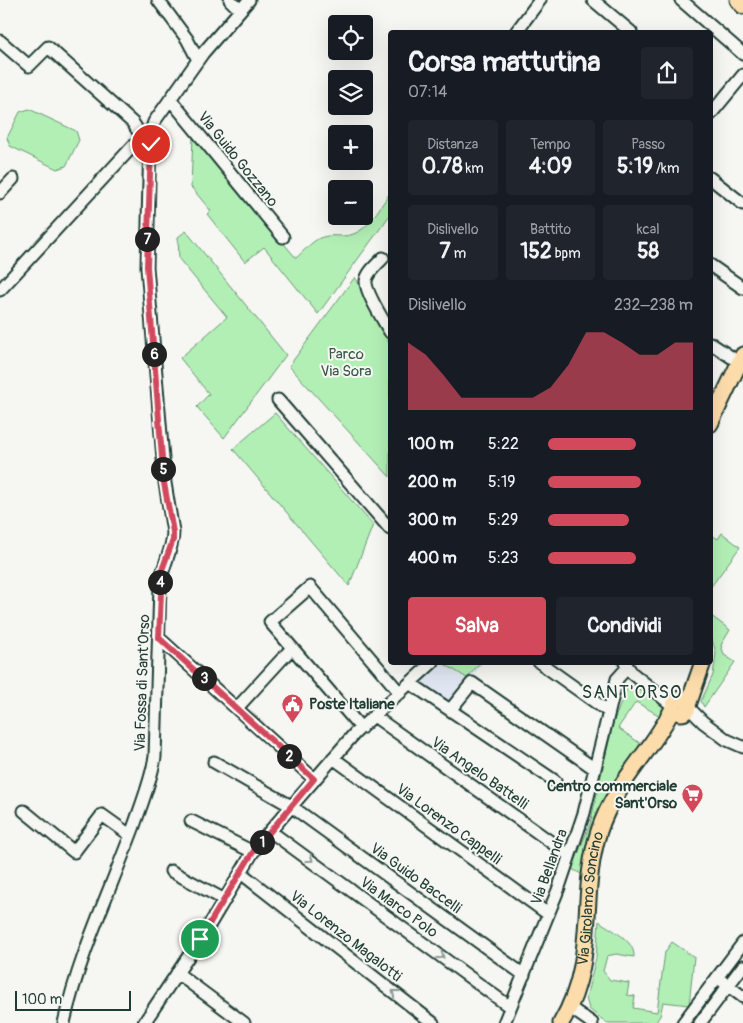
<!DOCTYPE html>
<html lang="it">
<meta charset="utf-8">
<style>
body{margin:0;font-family:Pangolin,sans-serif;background:#20242c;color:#f1f3f6;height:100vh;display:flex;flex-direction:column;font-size:19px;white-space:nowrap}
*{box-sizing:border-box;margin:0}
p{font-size:16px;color:#9ea1a6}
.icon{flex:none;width:28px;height:28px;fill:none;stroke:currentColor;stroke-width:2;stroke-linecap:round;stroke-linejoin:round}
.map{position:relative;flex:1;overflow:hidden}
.sheet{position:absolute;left:388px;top:30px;width:325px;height:635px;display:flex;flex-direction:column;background:#171b24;border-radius:5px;box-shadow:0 5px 20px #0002}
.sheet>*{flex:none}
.buttons{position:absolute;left:328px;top:15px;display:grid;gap:10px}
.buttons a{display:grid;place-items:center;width:45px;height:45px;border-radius:5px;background:#171b24;box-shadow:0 5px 20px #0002;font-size:25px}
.scale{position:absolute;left:15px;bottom:12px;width:116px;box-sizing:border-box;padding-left:5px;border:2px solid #1f3d34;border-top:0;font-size:14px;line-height:18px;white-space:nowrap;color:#1f3d34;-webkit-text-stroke:4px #f6f6f2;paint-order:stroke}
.pin{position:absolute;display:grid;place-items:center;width:42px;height:42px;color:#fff;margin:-21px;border:2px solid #fff;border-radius:50%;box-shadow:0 1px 5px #0007}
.km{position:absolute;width:25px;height:25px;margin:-12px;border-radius:50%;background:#222;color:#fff;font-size:14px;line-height:25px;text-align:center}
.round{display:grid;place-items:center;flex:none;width:52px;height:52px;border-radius:5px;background:#20242c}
.summary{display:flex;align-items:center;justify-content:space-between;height:85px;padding:0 20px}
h1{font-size:28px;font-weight:700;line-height:38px}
.metrics{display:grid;grid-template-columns:repeat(3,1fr);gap:8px;height:85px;padding:5px 20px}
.metrics div{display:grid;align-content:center;border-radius:5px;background:#20242c;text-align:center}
.metrics b{font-size:21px;font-weight:700}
.metrics small{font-size:14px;font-weight:400}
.metrics p{font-size:14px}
.chart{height:140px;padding:10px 20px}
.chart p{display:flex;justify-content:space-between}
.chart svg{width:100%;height:90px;margin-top:5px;fill:#d1495b;opacity:.7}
.primary-button{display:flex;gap:10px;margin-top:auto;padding:10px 20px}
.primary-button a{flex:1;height:58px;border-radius:5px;background:#d1495b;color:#fff;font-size:20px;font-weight:700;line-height:58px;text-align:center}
.primary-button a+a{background:#20242c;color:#f1f3f6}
ul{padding:0 20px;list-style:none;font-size:16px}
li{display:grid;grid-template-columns:80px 60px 1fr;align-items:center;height:38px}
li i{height:12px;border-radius:6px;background:#d1495b}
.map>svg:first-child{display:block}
.built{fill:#e0e6f1}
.green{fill:#b2efb5;stroke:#689674}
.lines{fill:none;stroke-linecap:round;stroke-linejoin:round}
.minor-casing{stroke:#1f3d34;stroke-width:15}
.major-casing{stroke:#1f3d34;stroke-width:19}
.minor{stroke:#f6f6f2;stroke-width:11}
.major{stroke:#fddcac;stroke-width:15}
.oneway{stroke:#8a9a93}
.route-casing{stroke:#fff;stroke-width:10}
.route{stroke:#d1495b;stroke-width:6}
.labels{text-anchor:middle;stroke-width:4;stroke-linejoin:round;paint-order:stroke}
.street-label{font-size:15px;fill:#1f3d34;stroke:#f6f6f2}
.park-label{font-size:15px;fill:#355847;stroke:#f6f6f2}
.poi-label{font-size:15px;font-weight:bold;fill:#1f3d34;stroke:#f6f6f2;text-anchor:start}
.quarter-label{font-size:18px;letter-spacing:1px;fill:#1f3d34;stroke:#f6f6f2}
</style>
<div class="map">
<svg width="743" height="1023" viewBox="0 0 743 1023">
<rect width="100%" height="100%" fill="#f6f6f2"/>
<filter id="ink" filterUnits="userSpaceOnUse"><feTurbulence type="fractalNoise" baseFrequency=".02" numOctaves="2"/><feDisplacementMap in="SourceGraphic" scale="10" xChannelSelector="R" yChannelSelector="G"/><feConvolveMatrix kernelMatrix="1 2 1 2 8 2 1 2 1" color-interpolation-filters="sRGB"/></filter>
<g filter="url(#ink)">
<path class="built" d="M438,663H483L449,704L417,684Z"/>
<path class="green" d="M29,109L76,131L79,140L66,166L57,169L10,146L7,138L20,112Z
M193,136L296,258C303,252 312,241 320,238C335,232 345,241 361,230C372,222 382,204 390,193V215L318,314L264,247L245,262L207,214L211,211L191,187Z
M186,231L286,355L224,438L197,407L209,394L180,358L227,317L179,259L178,237Z
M355,277L390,345V477L289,366Z
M275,413L373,525L349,586L233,449Z
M722,533L740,547L710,588V534L718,539Z
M710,615L730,630L721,645L724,655L735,662L704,707L701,701L713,675L716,653L710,632Z
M441,662H480V663L467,678Z
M628,685H633L667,708L660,716L636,702L618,728L641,744L611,789L585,876L572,869L590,824L613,723Z
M599,921C611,930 635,940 634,957L616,954L607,956L603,971L610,980L629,983L627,995L635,996L633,1008L657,1012L665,952L672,942L694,957L689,1005L663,1002L660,1016L655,1023H607L589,1009L586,998L596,958Z"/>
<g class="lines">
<defs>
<path id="minor" d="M158,0L187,39L198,60
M230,0L240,10
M593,0L631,32
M681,0L743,54
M516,32L540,0
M0,41L29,66L48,47L133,123L138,131
M170,99L283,237
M710,115L743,75
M151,131L154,122L203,53L249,0
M710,178L743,204
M0,193L13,179
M383,258C378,264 367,272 366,281C365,292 384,321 390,332
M710,265L743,288
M0,290L133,146L144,140
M710,343L740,363
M278,400L390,529
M159,638L314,779
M539,662L609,712
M625,663L632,673L673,706
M410,683L555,781
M688,707L703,722L727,740L743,747
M237,708L292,648
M451,709L472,683L595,769
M374,716L569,855
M361,728L270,622L310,587L400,693
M333,758L548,914
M214,762L291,806L524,975
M24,811L74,852L102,815L130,835
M191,821L253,852
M270,831L510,1007
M171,871L225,900
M241,873L433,1023
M177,973L244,1023
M722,981L743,997
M569,1007L592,1023
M64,1023C79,955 110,891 134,826C142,803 151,781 155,757L160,585C162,566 173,550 173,532L165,483L147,267L150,136
M144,1023L210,924L253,852L270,831L355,733L433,662
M504,1023L558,890L584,813L617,679L627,668
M683,1023L743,943
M700,1023L743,966"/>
<g id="major">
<path d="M738,0L743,6"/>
<path d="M710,424L743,355"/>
<circle cx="681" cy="706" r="7"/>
<path d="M688,705L703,662"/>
<path id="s1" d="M561,1023C599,959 578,896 599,831C615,782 652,752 673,708"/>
</g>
</defs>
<use href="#minor" class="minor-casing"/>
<use href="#major" class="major-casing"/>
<use href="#minor" class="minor"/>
<use href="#major" class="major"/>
</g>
<defs><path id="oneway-chevron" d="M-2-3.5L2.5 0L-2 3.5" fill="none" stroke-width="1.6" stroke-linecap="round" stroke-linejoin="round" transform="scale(1.25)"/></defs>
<g class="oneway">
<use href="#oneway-chevron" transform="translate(310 859) rotate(36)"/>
<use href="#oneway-chevron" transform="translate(441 956) rotate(36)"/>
<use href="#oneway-chevron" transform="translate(395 993) rotate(-142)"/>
</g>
</g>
<g class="lines" filter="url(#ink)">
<defs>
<path id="route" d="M151,144L147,267L164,483L173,532V540L162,570L159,638L314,779L253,852L200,939"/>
</defs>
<use href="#route" class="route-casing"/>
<use href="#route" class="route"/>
</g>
<defs>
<symbol id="civic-pin" viewBox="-11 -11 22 30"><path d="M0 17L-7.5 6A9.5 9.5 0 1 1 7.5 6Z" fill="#d1495b" stroke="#f6f6f2"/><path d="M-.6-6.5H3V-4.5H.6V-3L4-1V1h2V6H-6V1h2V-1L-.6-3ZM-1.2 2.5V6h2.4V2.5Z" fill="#fff"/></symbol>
<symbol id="supermarket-pin" viewBox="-11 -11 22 30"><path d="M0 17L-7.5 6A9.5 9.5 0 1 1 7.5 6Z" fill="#d1495b" stroke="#f6f6f2"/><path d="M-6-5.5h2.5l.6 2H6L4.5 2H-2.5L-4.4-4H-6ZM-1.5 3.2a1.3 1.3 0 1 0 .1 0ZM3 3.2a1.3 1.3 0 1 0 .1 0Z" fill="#fff"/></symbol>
</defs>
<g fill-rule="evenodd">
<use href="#civic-pin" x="280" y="692" width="25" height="34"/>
<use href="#supermarket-pin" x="680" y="782" width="25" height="34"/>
</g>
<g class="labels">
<g class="street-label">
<text transform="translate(238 159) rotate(51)" y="5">Via Guido Gozzano</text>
<text transform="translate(142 683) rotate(-88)" y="5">Via Fossa di Sant'Orso</text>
<text transform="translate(480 773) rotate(35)" y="5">Via Angelo Battelli</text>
<text transform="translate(449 824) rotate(36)" y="5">Via Lorenzo Cappelli</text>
<text transform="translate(549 867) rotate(-70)" y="5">Via Bellandra</text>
<text transform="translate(416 878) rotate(36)" y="5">Via Guido Baccelli</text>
<text dy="5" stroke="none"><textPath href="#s1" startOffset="129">Via Girolamo Soncino</textPath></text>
<text transform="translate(399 907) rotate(36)" y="5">Via Marco Polo</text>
<text transform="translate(346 936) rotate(38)" y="5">Via Lorenzo Magalotti</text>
</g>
<g class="park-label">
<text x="346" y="359">Parco<tspan x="346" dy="17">Via Sora</tspan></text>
</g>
<g class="poi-label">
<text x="309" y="709">Poste Italiane</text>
<text x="677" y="791" text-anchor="end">Centro commerciale<tspan x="677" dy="17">Sant'Orso</tspan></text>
</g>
<g class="quarter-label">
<text x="632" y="698">SANT'ORSO</text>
</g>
</g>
</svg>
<div class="buttons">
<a><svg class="icon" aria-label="locate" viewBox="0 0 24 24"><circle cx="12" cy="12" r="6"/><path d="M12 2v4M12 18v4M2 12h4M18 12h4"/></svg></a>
<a><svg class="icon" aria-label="layers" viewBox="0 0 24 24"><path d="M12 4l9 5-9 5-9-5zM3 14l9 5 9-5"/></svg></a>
<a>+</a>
<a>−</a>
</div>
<div class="scale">100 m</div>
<div class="pin" style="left:200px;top:939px;background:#1e9e55"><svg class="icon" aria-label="arrive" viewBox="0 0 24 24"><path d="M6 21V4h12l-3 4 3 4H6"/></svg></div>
<div class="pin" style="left:151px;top:144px;background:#d93025"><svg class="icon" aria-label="check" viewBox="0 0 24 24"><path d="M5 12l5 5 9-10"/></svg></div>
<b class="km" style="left:262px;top:842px">1</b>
<b class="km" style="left:289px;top:756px">2</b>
<b class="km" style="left:204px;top:678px">3</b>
<b class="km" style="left:160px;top:582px">4</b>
<b class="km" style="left:163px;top:469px">5</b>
<b class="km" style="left:154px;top:354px">6</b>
<b class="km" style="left:147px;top:239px">7</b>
<section class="sheet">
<div class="summary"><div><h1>Corsa mattutina</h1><p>07:14</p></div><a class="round"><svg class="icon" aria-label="share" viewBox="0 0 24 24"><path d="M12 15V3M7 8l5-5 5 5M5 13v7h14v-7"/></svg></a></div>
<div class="metrics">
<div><p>Distanza</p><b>0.78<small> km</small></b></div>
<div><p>Tempo</p><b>4:09</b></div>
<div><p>Passo</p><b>5:19<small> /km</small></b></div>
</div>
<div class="metrics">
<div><p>Dislivello</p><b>7<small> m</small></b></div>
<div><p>Battito</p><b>152<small> bpm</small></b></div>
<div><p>kcal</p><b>58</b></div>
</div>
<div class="chart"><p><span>Dislivello</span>232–238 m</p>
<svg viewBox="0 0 160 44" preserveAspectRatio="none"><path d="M0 44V11L10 17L20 27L30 38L40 38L50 38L60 38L70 38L80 33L90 22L100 6L110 6L120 11L130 17L140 17L150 11L160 11V44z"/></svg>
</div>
<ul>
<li><b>100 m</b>5:22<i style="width:61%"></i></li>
<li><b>200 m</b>5:19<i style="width:64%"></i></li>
<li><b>300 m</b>5:29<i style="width:56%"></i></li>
<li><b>400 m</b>5:23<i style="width:61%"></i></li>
</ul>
<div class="primary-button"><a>Salva</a><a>Condividi</a></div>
</section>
</div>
